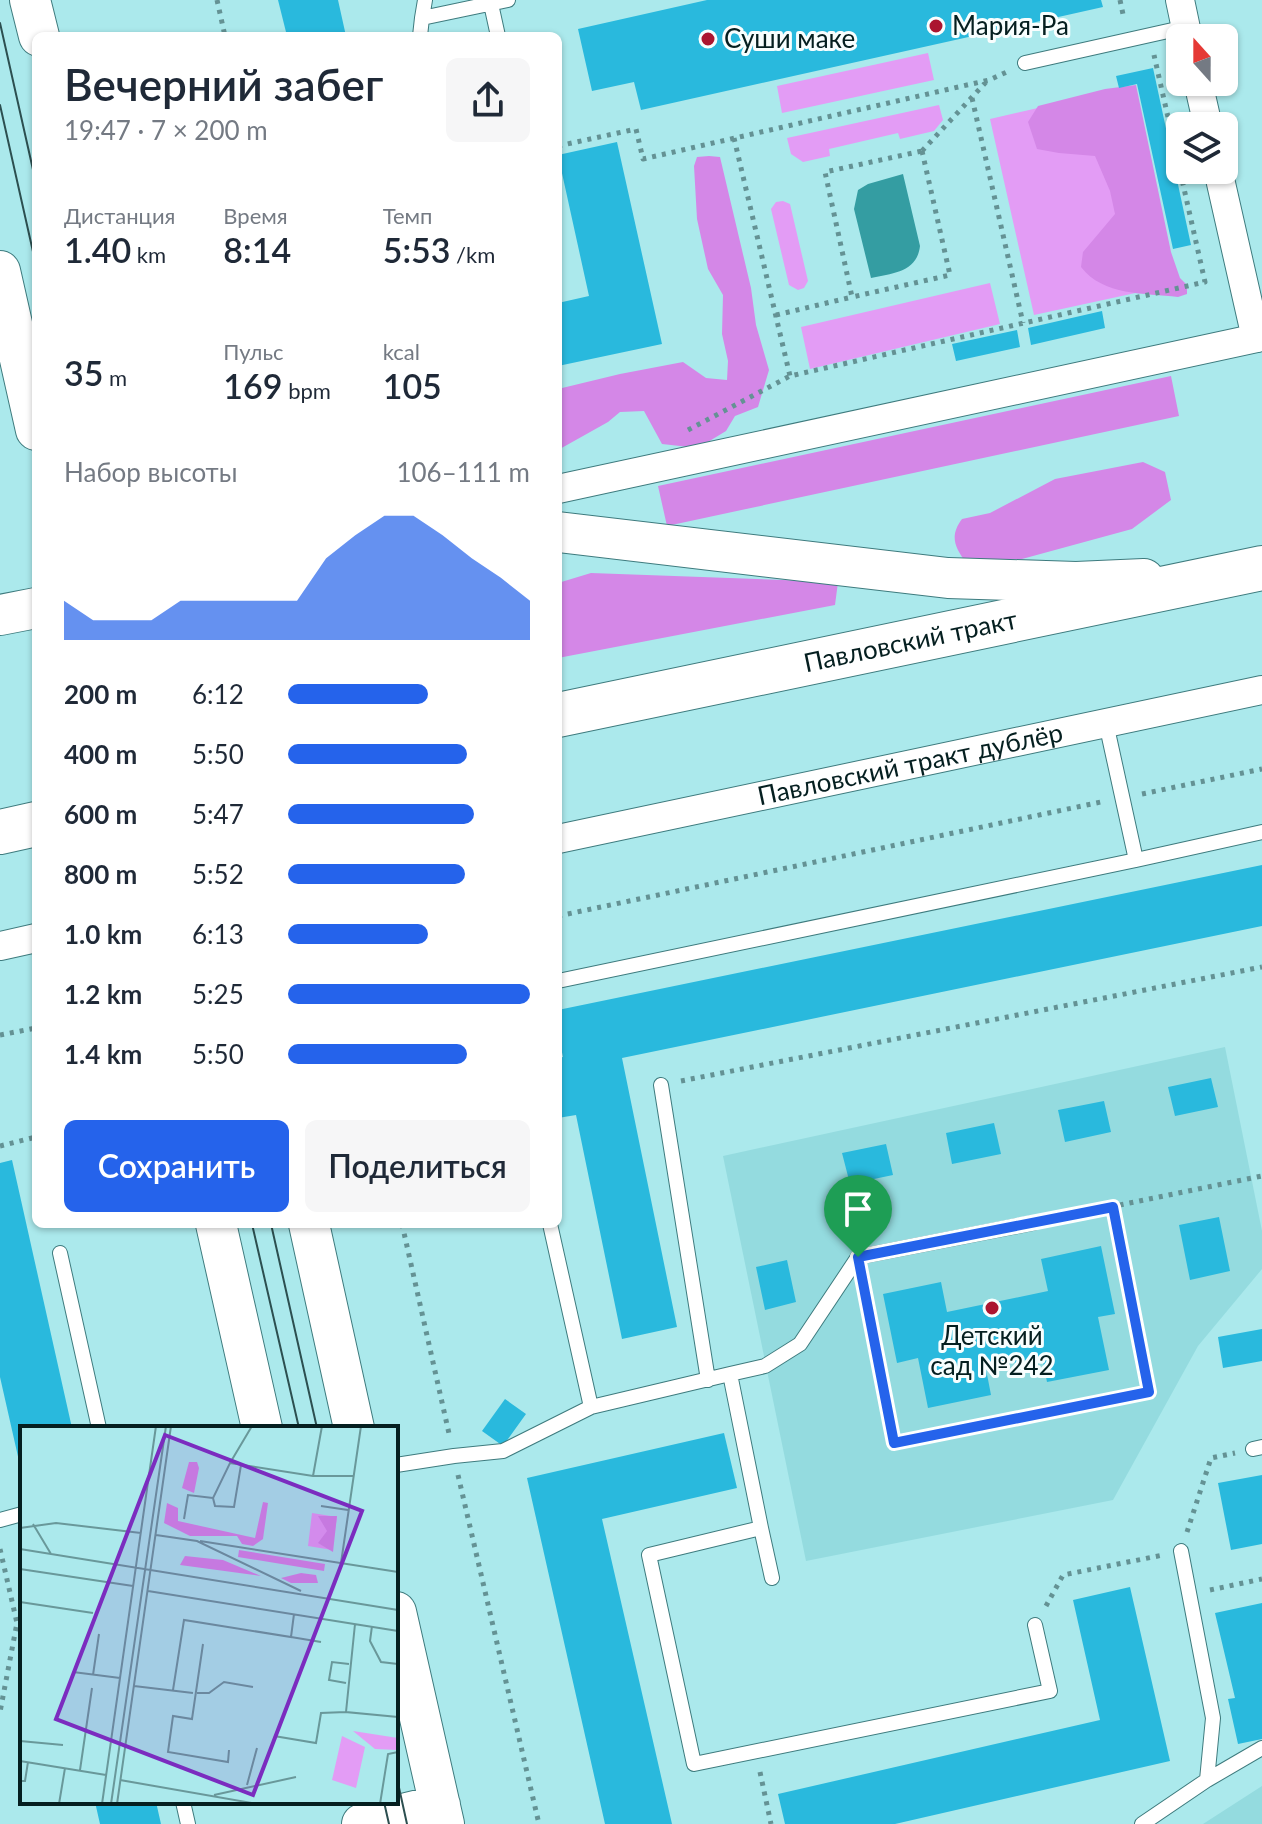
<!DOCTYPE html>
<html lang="ru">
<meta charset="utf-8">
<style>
body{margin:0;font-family:Lato,sans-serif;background:#f6f6f7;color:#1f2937;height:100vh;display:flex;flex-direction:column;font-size:30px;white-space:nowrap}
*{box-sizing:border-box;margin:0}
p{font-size:26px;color:#747a83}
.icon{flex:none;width:44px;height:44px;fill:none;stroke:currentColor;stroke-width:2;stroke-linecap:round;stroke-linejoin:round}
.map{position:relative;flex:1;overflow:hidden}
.panel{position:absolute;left:32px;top:32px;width:530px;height:1196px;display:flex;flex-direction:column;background:#fff;border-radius:12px;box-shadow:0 2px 6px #0004}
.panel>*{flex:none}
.needle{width:52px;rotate:339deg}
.controls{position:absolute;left:1166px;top:24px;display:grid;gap:16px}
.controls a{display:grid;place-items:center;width:72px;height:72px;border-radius:12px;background:#fff;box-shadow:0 2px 6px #0004;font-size:40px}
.pin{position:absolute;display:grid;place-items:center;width:68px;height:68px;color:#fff;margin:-82px -34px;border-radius:50% 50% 50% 0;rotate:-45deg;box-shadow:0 0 8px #0007}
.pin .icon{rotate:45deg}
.round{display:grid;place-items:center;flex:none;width:84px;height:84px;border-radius:12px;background:#f6f6f7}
.summary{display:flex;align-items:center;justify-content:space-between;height:136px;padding:0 32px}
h1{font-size:44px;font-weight:600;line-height:60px}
.metrics{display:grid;grid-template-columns:repeat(3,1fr);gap:12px;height:136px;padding:8px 32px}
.metrics div{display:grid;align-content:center}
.metrics b{font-size:34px;font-weight:600}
.metrics small{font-size:22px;font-weight:400}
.metrics p{font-size:22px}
.chart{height:224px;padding:16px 32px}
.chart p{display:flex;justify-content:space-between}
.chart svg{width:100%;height:144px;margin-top:8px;fill:#2563eb;opacity:.7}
.action{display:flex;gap:16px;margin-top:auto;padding:16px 32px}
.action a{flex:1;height:92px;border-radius:12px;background:#2563eb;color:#fff;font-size:32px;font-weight:600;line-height:92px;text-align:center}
.action a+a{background:#f6f6f7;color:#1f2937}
ul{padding:0 32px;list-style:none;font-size:26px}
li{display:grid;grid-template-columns:128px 96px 1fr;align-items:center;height:60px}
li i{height:20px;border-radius:10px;background:#2563eb}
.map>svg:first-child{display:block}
.built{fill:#94dbdf}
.green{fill:#e39cf5}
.forest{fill:#d487e7}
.water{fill:#349da2}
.building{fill:#29b9dd}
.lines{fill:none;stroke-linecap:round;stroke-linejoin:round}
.service-casing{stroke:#3e7b7e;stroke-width:16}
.minor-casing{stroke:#3e7b7e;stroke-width:30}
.secondary-casing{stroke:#3e7b7e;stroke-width:42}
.primary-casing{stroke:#3e7b7e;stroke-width:46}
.path{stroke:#649294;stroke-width:5;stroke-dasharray:4 6;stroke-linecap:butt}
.service{stroke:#fff;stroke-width:14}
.minor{stroke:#fff;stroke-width:28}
.secondary{stroke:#fff;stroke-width:40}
.primary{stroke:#fff;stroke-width:44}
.tram{stroke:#2c4f50;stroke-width:2}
.route-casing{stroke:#fff;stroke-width:16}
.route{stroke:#2563eb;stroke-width:10}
.poi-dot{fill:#ab1530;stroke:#f8fefe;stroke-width:3}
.labels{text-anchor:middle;stroke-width:6;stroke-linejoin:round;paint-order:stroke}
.poi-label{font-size:26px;fill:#051f20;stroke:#f8fefe;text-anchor:start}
.street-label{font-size:26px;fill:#051f20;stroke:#f8fefe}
.inset-road{fill:none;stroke:#69989a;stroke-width:2}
.view{fill:#7b2cbf;fill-opacity:0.15;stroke:#7b2cbf;stroke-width:4}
.inset-edge{fill:none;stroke:#051f20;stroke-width:4}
</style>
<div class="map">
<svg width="1262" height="1824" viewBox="0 0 1262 1824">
<rect width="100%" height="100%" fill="#abe9ec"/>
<path class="built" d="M1225,1047L1262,1231V1269L1198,1346L1113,1500L806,1561L723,1156Z
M1262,1786V1824H1203Z"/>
<path class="green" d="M928,53L934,80L782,113L777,86Z
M1064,102L1177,284L1034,315L990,119Z
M939,105L943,120L934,131L900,139L898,133L829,149L830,156L803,162L791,154L787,138Z
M783,201L790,204L808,281L804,288L798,290L789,285L771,209L776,202Z
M990,283L1000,324L810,369L801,327Z"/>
<path class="forest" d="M1136,85L1171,252L1180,278L1187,285V294L1178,297C1145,293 1103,296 1081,267L1083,252L1115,214L1110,191L1095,156L1059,153L1037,149L1028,122L1038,106L1105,89Z
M709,156L720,157L751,288L756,325L769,370L758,407L735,416L726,431L698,448L662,444L644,411L620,412L608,422L558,450V389L620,374L683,362L706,378L727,380L728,361L722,334L723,295L708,269L697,219L694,166L697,157Z
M1171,376L1179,416L667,526L658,486Z
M1143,462L1165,472L1171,500L1132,529L1022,559L965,561C954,546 950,535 962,519L990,513L1055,479Z
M591,573L838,582L835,605L558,658V583Z"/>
<path class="water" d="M903,174L920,246C917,272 894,273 871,278L854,209L858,190L868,184Z"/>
<path class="building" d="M278,0H338L346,36H287Z
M707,0H1101L1103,7L641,110L634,82L592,91L578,29Z
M1153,68L1191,245L1173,249L1137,84L1119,88L1116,76Z
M617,142L662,344L558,366V303L589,296L558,155Z
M1102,311L1105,328L1031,345L1028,328Z
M1017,330L1020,347L956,361L952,344Z
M1262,865V926L622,1058L677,1327L622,1339L576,1115L558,1118V1058L563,1057L558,1034V1010Z
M1211,1078L1218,1107L1175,1116L1168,1087Z
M1104,1101L1111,1132L1065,1142L1058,1110Z
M994,1123L1001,1154L952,1164L946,1133Z
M886,1144L893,1175L850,1184L842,1153Z
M12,1160L72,1428H22V1461H19L0,1377V1163Z
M1219,1217L1230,1271L1190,1280L1179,1225Z
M1101,1246L1115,1314L1098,1317L1109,1370L1047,1382L1042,1357L986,1369L991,1395L928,1408L918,1358L897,1363L883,1294L941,1282L947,1312L1048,1291L1041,1259Z
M787,1260L796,1302L765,1310L756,1267Z
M1262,1329V1361L1223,1368L1218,1337Z
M505,1399L526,1414L503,1446L482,1431Z
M724,1433L737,1488L602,1519L672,1824H605L527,1478Z
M1262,1475V1544L1231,1550L1218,1483Z
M1130,1587L1170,1761L895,1824H785L778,1794L1100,1720L1073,1600Z
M1262,1603V1739L1238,1744L1228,1699L1235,1698L1215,1613Z
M95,1802H156L161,1824H100Z"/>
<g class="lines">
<defs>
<path id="service" d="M491,4L498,36
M422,18L425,0
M420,36L422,18L508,0
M1025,63L1186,27
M1136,860L1262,832
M558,981L1136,860L1106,723
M661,1085L708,1380
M550,1224L591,1407
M60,1253L99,1428
M730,1374L765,1366L800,1344L858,1257L1033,1223
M1253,1449L1262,1447
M396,1465L454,1456L503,1451L591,1407L730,1374L761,1528L649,1555L694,1764L1050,1691L1035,1625
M0,1520L22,1514
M761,1528L772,1578
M1181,1551L1213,1718L1207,1780
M183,1802L188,1824
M1142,1824L1207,1780L1262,1748"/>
<g id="minor">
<path d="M1180,0L1188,38"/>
<path d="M1198,82L1208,126"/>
<path d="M1218,170L1256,338"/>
<path d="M558,489L1262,337"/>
<path id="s1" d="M558,839L1262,690"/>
<path d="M0,946L36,938"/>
</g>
<path id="secondary" d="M30,0L39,36
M0,271L36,430
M558,532L948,578L1076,582L1144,579
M0,615L36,608
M216,1224L262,1428
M309,1224L354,1428
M396,1612L444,1824
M362,1824L440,1805"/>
<g id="primary">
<path id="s2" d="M558,715L1262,568"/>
<path d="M0,832L36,824"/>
</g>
</defs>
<use href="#service" class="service-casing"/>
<use href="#minor" class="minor-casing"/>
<use href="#secondary" class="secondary-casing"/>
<use href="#primary" class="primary-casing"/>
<path class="path" d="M217,0L225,36
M1120,0L1124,19
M972,98L1023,323
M734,138L790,376
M558,146L636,129L643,159L989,80L1009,71
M922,151L950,275L852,297L825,172Z
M922,151L987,81
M776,315L852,297
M688,430L790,376L1205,282L1154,55
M1142,794L1262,769
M558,916L1101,802
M0,1035L36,1028
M681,1081L1262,967
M0,1146L36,1137
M1051,1219L1262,1176
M402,1224L450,1438
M864,1288L894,1443L1149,1392L1113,1207
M458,1475L539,1824
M1187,1532L1211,1458L1235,1453
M0,1549L17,1623L0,1712
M1210,1590L1262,1579
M1046,1606L1063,1575L1163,1555
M760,1772L771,1824"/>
<use href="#service" class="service"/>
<use href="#minor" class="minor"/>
<use href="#secondary" class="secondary"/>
<use href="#primary" class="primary"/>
<path class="tram" d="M0,23L36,183
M0,105L36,265
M252,1224L299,1428
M271,1224L317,1428
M396,1774L407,1824
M384,1802L389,1824"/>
</g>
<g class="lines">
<defs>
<path id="route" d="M1113,1207L1149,1392L894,1443L858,1257Z"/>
</defs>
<use href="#route" class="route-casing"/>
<use href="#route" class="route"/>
</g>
<g class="poi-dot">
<circle cx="936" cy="26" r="8"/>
<circle cx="708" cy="39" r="8"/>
<circle cx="992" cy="1308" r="8"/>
</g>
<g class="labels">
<g class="poi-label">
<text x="952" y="35">Мария-Ра</text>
<text x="724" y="48">Суши маке</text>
<text x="992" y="1345" text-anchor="middle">Детский<tspan x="992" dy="30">сад №242</tspan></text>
</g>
<g class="street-label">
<text dy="9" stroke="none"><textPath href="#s2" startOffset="360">Павловский тракт</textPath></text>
<text dy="9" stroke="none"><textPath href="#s1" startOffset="360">Павловский тракт дублёр</textPath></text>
</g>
</g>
<g transform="translate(20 1426)">
<rect width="378" height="378" fill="#abe9ec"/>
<path d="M292,87L317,91L312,124L288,120ZM333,305L378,312V324L355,323ZM322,310L345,321L336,362L312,354Z" fill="#e39cf5"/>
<path d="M169,36H177L179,42L174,67L162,62ZM243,76L248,77L243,113L233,120L222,118L217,110H170L144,97L147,77L158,82V95L235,112ZM298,90H317L313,126L298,117L307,105ZM219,124L305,138L304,145L218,131ZM165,130L203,134L241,150L160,139ZM281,147L296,149L298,157H271L261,152Z" fill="#d487e7"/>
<path class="inset-road" d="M378,0V40M210,37L232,0M221,39L214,81L195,80L193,72L210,37L293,50H334M293,50L302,0M301,80L328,84M164,93L168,69L193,72M13,98L31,128M0,102L36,97L121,107M136,109L177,115L281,165M180,115L378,146M0,123L378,184M321,137L341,0M0,143L113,160M128,165L378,205M0,176L73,187M335,198L326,286L378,291M352,200L350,215L361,236L378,238M271,211L301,216M183,218L172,293L153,290L148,326L208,336L209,324M53,246L100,252M73,249L79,208M326,257L309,254L312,236L329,238M114,260L173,267M153,264L164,194L271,211L274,188M177,267H189L204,256L233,261M254,310L296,317L301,287L326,286M0,315L43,319M0,335L86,349M60,344L72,262M100,354L238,378M0,355H5L8,336M227,359L237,322M194,369L276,351M39,378L45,342M82,378L136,0M91,378L146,0M97,378L151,0M360,378L368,328L378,326"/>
<path class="view" d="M145,9L342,85L233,369L36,293Z"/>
<rect width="378" height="378" class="inset-edge"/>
</g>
</svg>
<div class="controls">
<a><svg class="needle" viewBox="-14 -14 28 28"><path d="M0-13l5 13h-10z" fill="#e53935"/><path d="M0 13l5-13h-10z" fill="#747a83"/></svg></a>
<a><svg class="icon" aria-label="layers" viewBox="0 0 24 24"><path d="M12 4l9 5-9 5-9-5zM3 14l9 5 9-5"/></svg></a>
</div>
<div class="pin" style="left:858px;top:1257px;background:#1e9e55"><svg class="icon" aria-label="arrive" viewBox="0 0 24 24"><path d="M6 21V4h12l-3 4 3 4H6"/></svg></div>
<section class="panel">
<div class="summary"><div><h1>Вечерний забег</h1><p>19:47 · 7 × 200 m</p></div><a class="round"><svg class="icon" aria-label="share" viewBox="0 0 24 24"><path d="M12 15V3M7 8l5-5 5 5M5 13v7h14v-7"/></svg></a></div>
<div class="metrics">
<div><p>Дистанция</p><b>1.40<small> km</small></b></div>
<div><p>Время</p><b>8:14</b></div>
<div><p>Темп</p><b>5:53<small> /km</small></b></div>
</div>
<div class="metrics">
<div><b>35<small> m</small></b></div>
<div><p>Пульс</p><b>169<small> bpm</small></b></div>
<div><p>kcal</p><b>105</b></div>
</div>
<div class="chart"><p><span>Набор высоты</span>106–111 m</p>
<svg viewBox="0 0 160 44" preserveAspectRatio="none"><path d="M0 44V32L10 38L20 38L30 38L40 32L50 32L60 32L70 32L80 32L90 19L100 12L110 6L120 6L130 12L140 19L150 25L160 32V44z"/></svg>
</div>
<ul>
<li><b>200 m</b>6:12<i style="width:58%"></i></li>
<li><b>400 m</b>5:50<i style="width:74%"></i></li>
<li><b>600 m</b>5:47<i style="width:77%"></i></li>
<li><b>800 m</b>5:52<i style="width:73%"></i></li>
<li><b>1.0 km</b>6:13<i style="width:58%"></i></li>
<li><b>1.2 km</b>5:25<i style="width:100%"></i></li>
<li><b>1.4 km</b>5:50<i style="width:74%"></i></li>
</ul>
<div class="action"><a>Сохранить</a><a>Поделиться</a></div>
</section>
</div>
